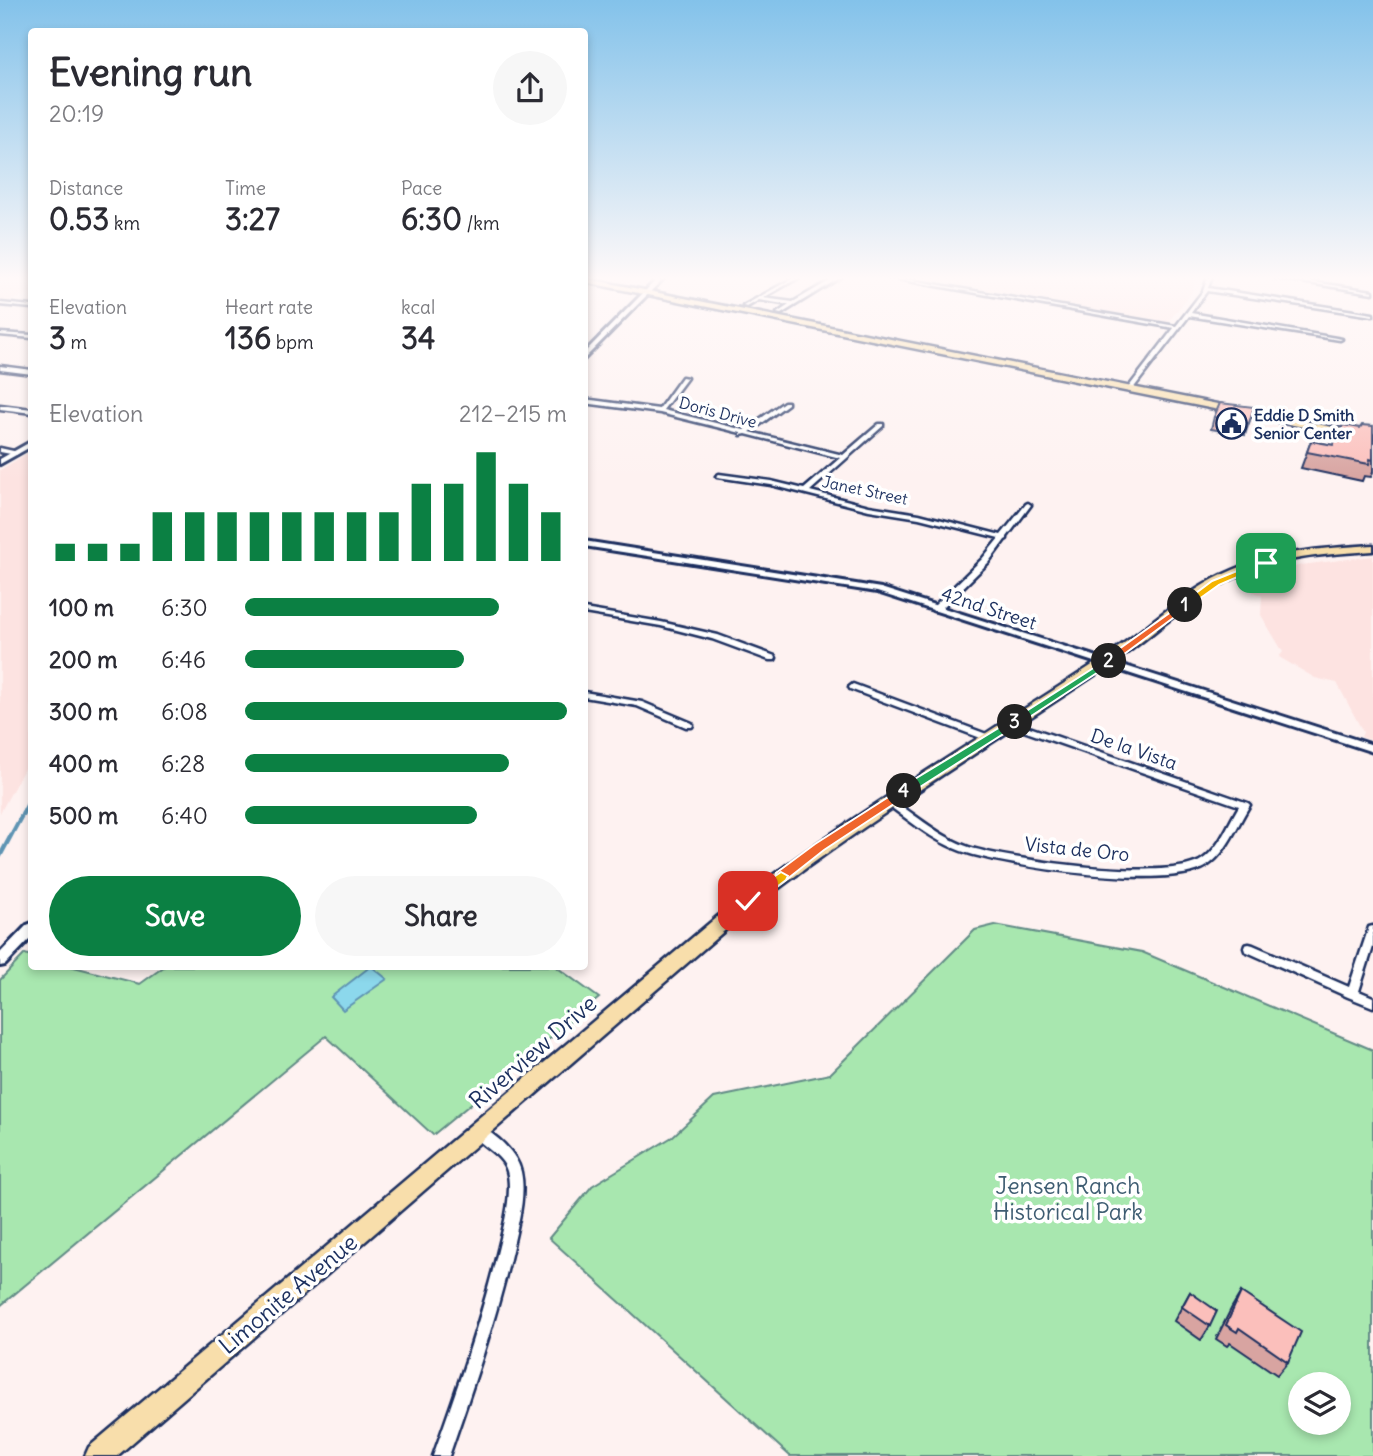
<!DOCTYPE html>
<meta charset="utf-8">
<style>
body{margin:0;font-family:Delius,sans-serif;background:#f7f7f7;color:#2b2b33;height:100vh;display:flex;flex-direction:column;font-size:26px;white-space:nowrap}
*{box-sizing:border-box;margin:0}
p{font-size:23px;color:#7c7c81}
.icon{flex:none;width:38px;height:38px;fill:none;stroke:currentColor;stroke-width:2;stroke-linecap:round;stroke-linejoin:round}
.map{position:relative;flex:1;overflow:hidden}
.panel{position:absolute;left:28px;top:28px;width:560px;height:942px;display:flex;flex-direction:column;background:#fff;border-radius:7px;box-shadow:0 4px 10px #0003}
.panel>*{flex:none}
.fabs{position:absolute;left:1288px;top:1372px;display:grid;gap:14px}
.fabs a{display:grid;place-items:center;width:63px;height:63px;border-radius:50%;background:#fff;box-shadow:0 4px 10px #0003;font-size:35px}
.pin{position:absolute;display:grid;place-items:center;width:60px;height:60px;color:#fff;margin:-30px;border-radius:14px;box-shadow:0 4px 10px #0006}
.km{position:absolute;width:35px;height:35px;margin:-18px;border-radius:50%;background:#222;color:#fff;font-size:19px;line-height:35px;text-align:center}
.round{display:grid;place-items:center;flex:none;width:74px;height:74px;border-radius:37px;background:#f7f7f7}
.head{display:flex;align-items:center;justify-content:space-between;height:119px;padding:0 21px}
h1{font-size:38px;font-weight:800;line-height:52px}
.metrics{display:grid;grid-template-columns:repeat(3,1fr);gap:10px;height:119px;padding:7px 21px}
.metrics div{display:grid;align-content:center}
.metrics b{font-size:30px;font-weight:800}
.metrics small{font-size:19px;font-weight:400}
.metrics p{font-size:19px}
.chart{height:196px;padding:14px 21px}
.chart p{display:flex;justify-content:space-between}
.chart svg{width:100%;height:126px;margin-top:7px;stroke:#0b8043;stroke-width:6}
.button{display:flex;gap:14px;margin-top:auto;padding:14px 21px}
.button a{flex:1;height:80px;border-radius:42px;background:#0b8043;color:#fff;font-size:28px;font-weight:800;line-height:80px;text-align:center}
.button a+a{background:#f7f7f7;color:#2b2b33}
ul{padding:0 21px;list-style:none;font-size:23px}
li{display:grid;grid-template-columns:112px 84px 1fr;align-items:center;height:52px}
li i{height:18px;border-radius:9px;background:#0b8043}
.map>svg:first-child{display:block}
.built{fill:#fde3e1}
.green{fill:#a8e7af;stroke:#628b86;stroke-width:2;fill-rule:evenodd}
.water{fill:#8cd8ec;stroke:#5f94b3;stroke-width:2}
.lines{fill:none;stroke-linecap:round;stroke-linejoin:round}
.stream-far1{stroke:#5f94b3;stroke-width:3.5}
.stream{stroke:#5f94b3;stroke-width:4.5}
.minor-casing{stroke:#1b2f5e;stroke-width:5}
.tertiary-casing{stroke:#1b2f5e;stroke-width:6}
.secondary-casing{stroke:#1b2f5e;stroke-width:6}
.primary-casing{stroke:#1b2f5e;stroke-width:5}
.minor{fill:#fff;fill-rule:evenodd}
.tertiary{fill:#fff;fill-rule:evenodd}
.secondary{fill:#fff;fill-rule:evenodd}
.primary{fill:#f8deab;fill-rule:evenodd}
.wall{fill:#d8a4a1;stroke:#1b2f5e;stroke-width:2}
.building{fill:#fbbfbb;stroke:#1b2f5e;stroke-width:2}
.split-1{fill:#f5b400;stroke:#fff;stroke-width:2}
.split-2{fill:#f0652b;stroke:#fff;stroke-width:2}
.split-3{fill:#22a559;stroke:#fff;stroke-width:2}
.split-4{fill:#22a559;stroke:#fff;stroke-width:2}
.split-5{fill:#f0652b;stroke:#fff;stroke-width:2}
.split-6{fill:#f5b400;stroke:#fff;stroke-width:2}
.labels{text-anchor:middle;stroke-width:7;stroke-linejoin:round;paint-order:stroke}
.far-street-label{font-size:16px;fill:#1b2f5e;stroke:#fff}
.far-poi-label{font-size:16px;font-weight:bold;fill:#1b2f5e;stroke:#fff;text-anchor:start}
.street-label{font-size:19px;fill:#1b2f5e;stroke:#fff}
.near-street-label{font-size:23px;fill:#1b2f5e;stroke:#fff}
.near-park-label{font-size:23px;fill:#3e5d72;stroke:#fff}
</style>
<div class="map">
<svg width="1373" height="1456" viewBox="0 0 1373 1456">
<rect width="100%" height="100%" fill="#fef2f1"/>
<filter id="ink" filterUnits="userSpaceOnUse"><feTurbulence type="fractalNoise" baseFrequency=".0143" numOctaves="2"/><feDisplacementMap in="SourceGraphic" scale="14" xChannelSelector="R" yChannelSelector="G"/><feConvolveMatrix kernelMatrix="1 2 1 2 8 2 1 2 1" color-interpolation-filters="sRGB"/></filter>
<g filter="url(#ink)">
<path class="built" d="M0,277H31V292L8,302L0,301Z
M910,277H909H1195L1192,292L1168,322Z
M31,451V756L0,813V470Z
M1373,556V741L1361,737L1363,732L1337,683L1315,678L1279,657L1283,652L1261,615L1262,596L1239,584L1301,565Z"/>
<path class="green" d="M995,925L1142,952L1373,1050V1456H790L549,1238L592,1186L672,1137L714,1098L830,1074L975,930ZM1300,1384H1339V1423H1300Z
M25,954L31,956L32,966H70L140,984L165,966H555L599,998L433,1135L326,1036L0,1306V980Z"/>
<path class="water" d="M371,966L387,979L343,1010L331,997Z"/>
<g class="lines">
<path class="stream-far1" d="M29,802L32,796"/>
<path class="stream" d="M0,856L30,800"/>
<defs>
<path id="minor" d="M795,277H800L763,298L793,302L836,277H841L781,314L777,313L789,305L759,300L747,307L743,306Z
M886,277H894L1176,326L1203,291L1208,277H1212L1208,288L1373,314V316L1207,291L1191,313L1342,339L1340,340L1189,316L1132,390L1130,391L1127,389L1128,388L1174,328Z
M1269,277H1278L1373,291V293Z
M0,303L32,306V308L0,305Z
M0,333L32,335V338L0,335Z
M0,366L32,370V374L0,370Z
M682,377L687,378L663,410L744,430L784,402H788V404L750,432L843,455L879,424H883V426L810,491L869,506L919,514L1001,535L1026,504L1028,503L1031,505L1007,537V539L1005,540L988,563L939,611H933L932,609L933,607L982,559L999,538L919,518L869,510L771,485L717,477L716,476L719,474L771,481L804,489L840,458L746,434L741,435V433L660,413L584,403V399L659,409Z
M0,405L32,409V413L0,409Z
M0,448L18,452L19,453L16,455L0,452Z
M584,609L661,622L718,635L775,656L776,658L775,660H769L712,639L661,626L584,613Z
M853,684L992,736L993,738L989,741L986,740L850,689L849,687Z
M584,692L642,702L692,723L693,725L692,727H686L637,706L584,697Z
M1012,721L1248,803L1250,805C1237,825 1228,852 1207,866C1169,891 1006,867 961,851C933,841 909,820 885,803L883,801L885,799H891C916,815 940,837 969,847C1009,860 1170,883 1203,859C1220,847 1228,824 1239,806L1009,726L1008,724Z
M1373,926V947L1359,991L1373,997V1007L1348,997L1245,951L1244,948L1245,945L1249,944L1253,945L1349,987L1369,927Z
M478,1126C495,1133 517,1153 521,1172C526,1196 518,1223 513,1246C497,1317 473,1387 449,1456H433C458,1387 482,1317 499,1246C504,1226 513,1191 507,1171C502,1153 480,1147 472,1132L474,1128Z"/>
<path id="tertiary" d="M645,291L650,292L584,359V353Z
M32,441V446L0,464V459Z
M584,541L881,588L1373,745V752L877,592L584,546Z
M32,923V937L5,965L0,966V953L27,925Z"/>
<path id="secondary" d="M659,277H665L649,293H645V291Z"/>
<path id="primary" d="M584,278L1373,435V441L584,282Z
M1373,545V551C1327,554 1280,557 1238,576C1189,598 1151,638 1107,667C980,752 850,830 730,926L117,1456H85L89,1447L718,916C839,822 969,746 1097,662C1143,633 1182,591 1233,570C1277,551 1325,548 1373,545Z"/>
</defs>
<use href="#minor" class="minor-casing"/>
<use href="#tertiary" class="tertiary-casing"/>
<use href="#secondary" class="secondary-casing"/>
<use href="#primary" class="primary-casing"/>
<use href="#minor" class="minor"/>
<use href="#tertiary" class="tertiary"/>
<use href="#secondary" class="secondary"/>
<use href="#primary" class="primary"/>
</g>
<path class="wall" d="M1254,407L1245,435L1211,429L1214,417Z
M1373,426V472L1371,477L1364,476L1362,481L1301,468L1311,441L1333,445L1360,428Z
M1190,1292L1210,1326L1201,1340L1174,1321Z
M1241,1292L1288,1362L1277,1375L1230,1343L1227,1346L1216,1339L1232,1307Z"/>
<path class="building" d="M1220,403L1254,407L1249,423L1214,417Z
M1343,425L1360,428L1362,425L1373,426V460L1370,459L1369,464L1307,452L1311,441L1333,445Z
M1190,1292L1217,1311L1210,1326L1182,1307Z
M1241,1292L1301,1332L1288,1362L1239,1328L1237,1332L1226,1325Z"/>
</g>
<linearGradient id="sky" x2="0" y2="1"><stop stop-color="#83c2ea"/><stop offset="0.58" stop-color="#fff9f9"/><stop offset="1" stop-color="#fff9f9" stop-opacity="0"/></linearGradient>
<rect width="1373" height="480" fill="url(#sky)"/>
<path class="split-1" d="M1262,561L1270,563L1219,585L1188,607L1180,605L1212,581Z"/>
<path class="split-2" d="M1185,602L1190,605L1188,607L1112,663H1105V659Z"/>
<path class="split-3" d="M1109,658L1112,659V663L1019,724L1009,722Z"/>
<path class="split-4" d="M1015,718L1020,722L1019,724L909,794H900V788Z"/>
<path class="split-5" d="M904,787L909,788V794L824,850L786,880H776V873L815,844Z"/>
<path class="split-6" d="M781,872L788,876L786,880L753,905H743V898Z"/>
<defs>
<symbol id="civic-ring" viewBox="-11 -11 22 22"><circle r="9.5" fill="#fff" stroke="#1b2f5e" stroke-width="1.5"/><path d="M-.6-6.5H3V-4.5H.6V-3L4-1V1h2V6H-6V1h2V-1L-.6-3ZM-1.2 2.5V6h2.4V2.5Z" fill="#1b2f5e"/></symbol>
</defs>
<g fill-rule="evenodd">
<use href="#civic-ring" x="1214" y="406" width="35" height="35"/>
</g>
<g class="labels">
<g class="far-street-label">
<text transform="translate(718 412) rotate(15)" y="6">Doris Drive</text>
<text transform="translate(865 490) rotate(12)" y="6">Janet Street</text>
</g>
<g class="far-poi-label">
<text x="1254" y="421">Eddie D Smith<tspan x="1254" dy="18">Senior Center</tspan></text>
</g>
<g class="street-label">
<text transform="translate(989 608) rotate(18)" y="7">42nd Street</text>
<text transform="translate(1134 749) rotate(19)" y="7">De la Vista</text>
<text transform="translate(1077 849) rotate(6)" y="7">Vista de Oro</text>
</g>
<g class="near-street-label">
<text transform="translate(533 1052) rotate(-41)" y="8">Riverview Drive</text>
<text transform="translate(288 1294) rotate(-40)" y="8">Limonite Avenue</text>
</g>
<g class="near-park-label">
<text x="1068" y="1194">Jensen Ranch<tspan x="1068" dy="26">Historical Park</tspan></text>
</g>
</g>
</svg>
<div class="fabs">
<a><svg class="icon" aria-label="layers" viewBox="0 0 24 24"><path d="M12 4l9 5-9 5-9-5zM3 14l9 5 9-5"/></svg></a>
</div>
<div class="pin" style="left:1266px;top:563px;background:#1e9e55"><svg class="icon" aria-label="arrive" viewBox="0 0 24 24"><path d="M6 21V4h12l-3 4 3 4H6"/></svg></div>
<div class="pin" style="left:748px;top:901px;background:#d93025"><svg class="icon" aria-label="check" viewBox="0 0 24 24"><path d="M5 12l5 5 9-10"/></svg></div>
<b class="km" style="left:1185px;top:605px">1</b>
<b class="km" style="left:1109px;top:661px">2</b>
<b class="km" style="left:1015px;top:722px">3</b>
<b class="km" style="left:904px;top:791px">4</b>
<section class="panel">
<div class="head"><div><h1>Evening run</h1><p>20:19</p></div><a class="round"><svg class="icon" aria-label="share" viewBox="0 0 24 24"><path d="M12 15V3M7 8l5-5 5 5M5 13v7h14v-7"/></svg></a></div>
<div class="metrics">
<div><p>Distance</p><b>0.53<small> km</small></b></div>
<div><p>Time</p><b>3:27</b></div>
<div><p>Pace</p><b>6:30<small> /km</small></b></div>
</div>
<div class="metrics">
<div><p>Elevation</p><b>3<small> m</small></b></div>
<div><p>Heart rate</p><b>136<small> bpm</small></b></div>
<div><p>kcal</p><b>34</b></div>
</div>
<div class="chart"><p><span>Elevation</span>212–215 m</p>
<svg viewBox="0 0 160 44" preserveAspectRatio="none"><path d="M5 44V38M15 44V38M25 44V38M35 44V27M45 44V27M55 44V27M65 44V27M75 44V27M85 44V27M95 44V27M105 44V27M115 44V17M125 44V17M135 44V6M145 44V17M155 44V27"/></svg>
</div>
<ul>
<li><b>100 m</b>6:30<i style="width:79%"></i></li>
<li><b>200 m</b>6:46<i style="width:68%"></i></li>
<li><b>300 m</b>6:08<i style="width:100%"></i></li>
<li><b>400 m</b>6:28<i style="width:82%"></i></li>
<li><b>500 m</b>6:40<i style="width:72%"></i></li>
</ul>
<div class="button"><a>Save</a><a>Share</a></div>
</section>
</div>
